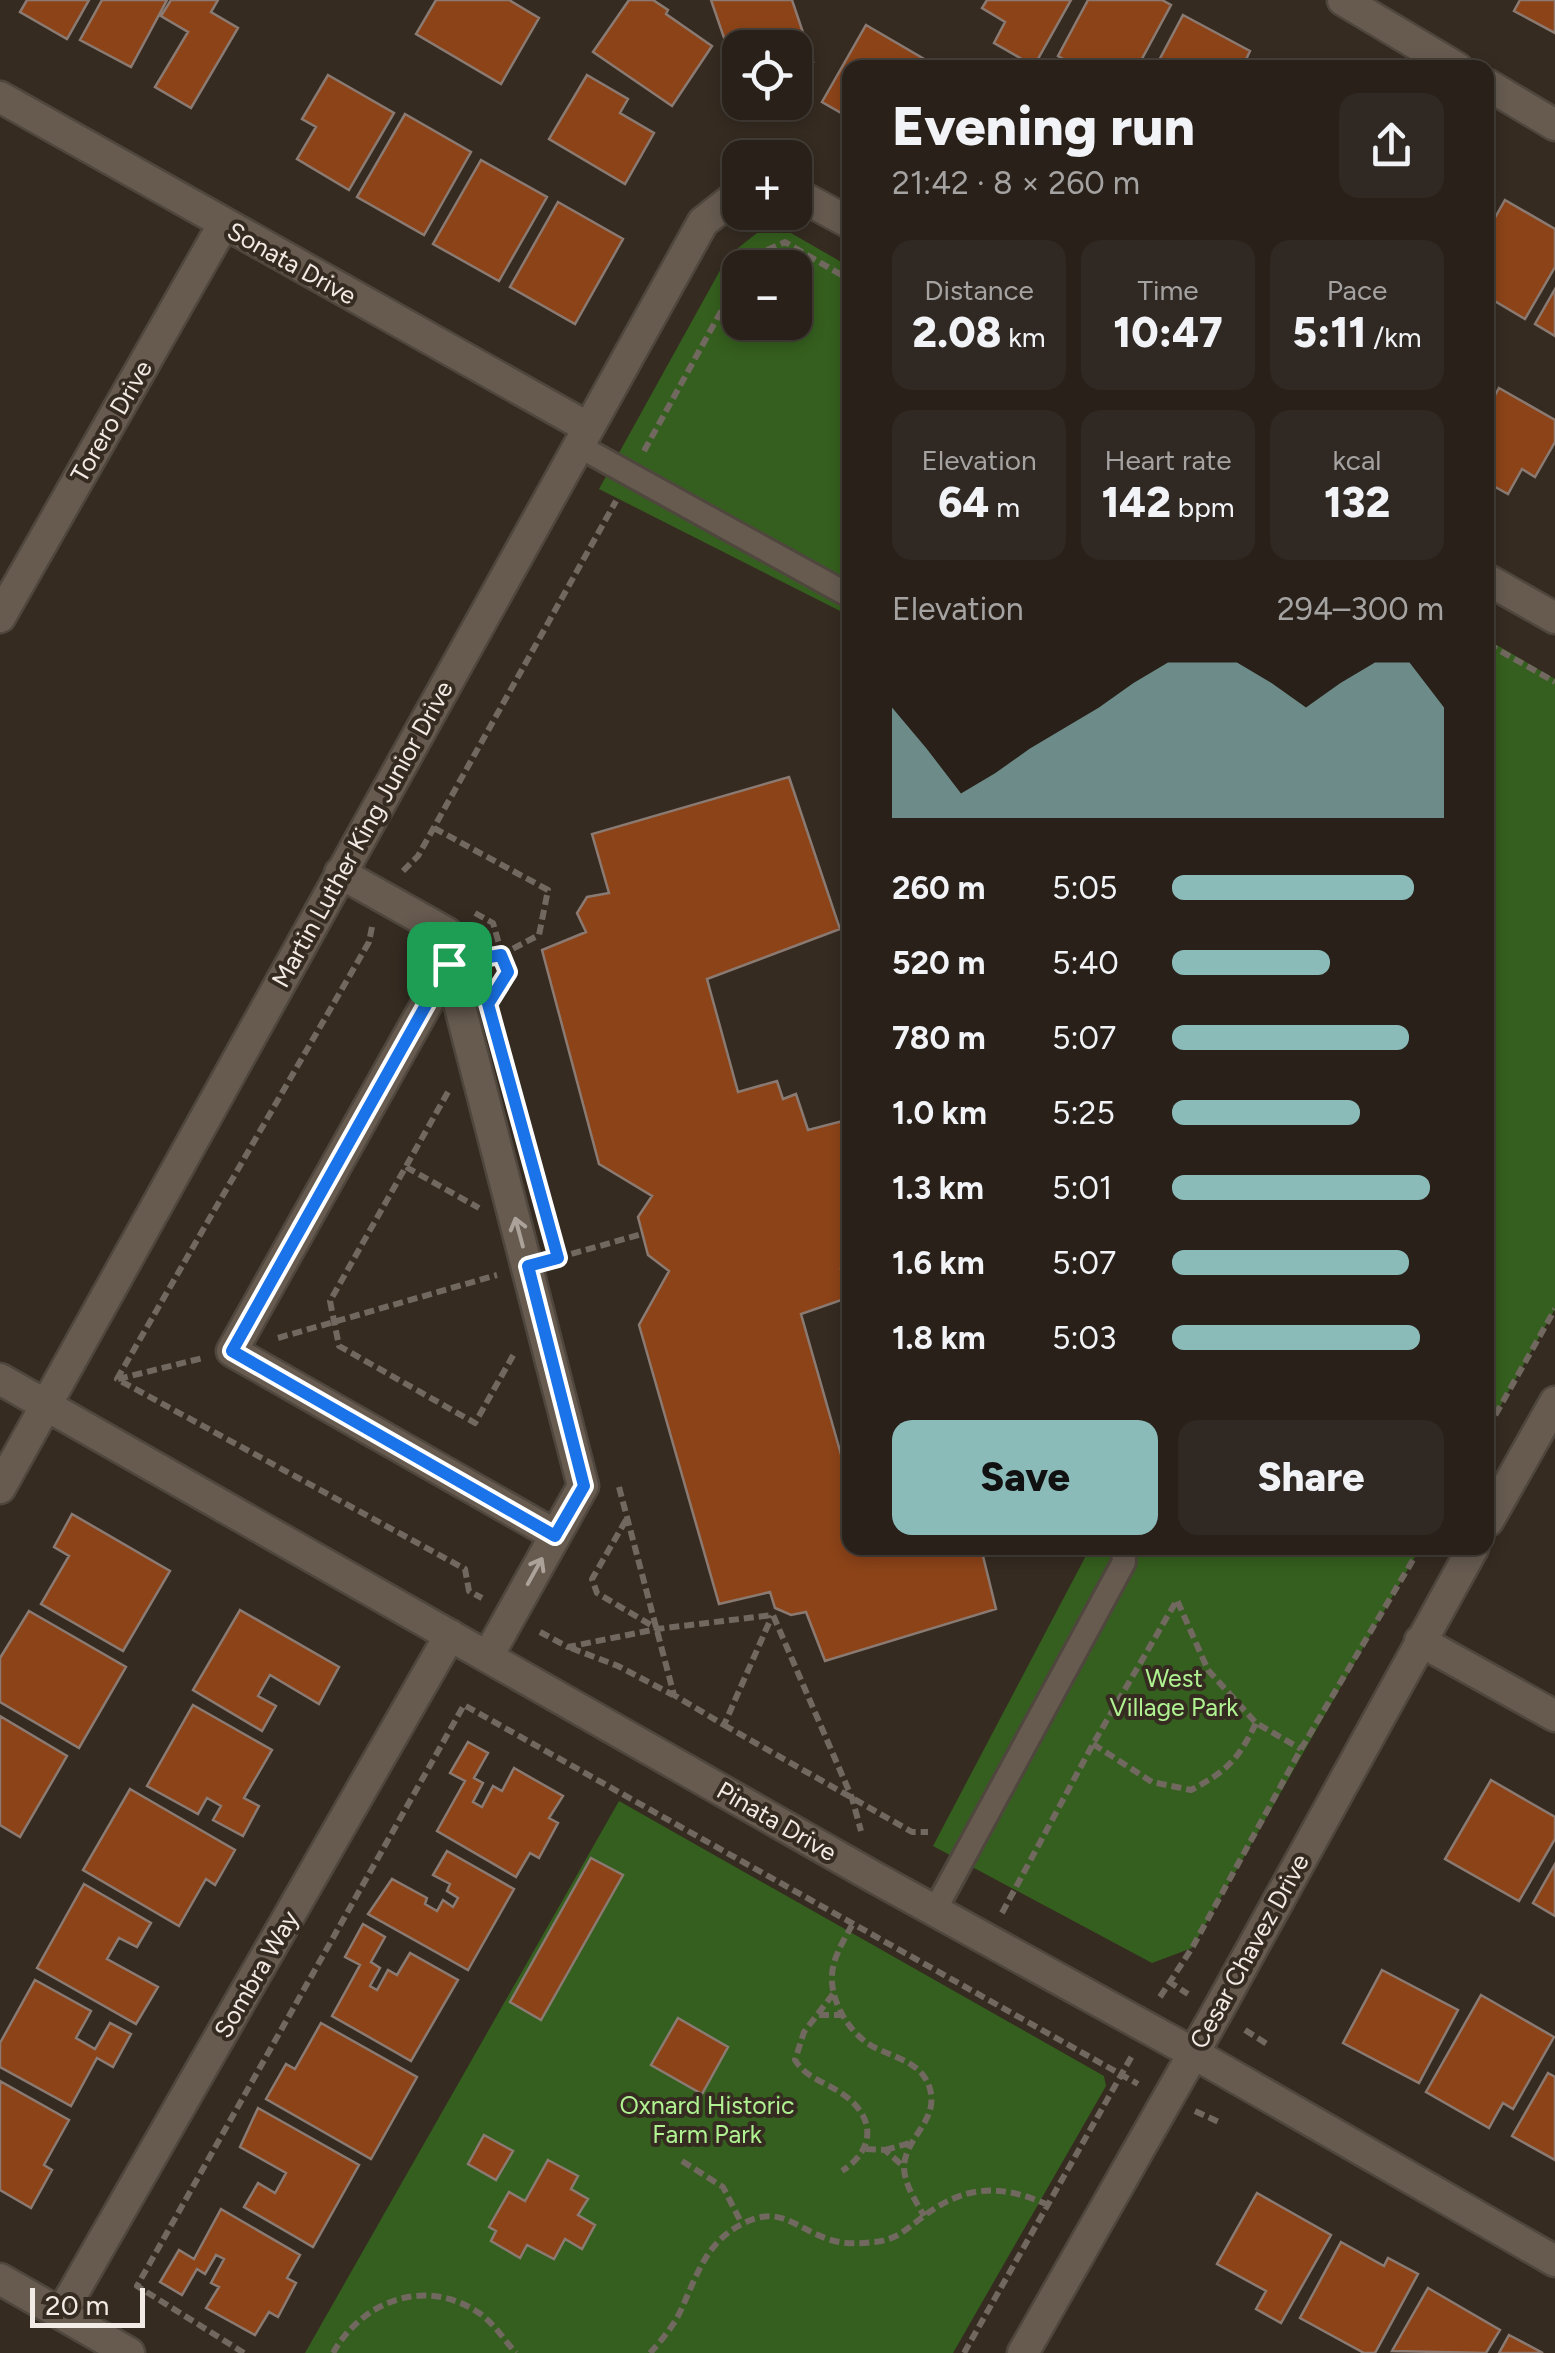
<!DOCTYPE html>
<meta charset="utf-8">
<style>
body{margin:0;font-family:Figtree,sans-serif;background:#302822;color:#f1f3f6;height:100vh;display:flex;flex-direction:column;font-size:38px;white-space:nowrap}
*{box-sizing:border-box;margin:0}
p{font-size:32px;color:#a5a3a2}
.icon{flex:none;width:55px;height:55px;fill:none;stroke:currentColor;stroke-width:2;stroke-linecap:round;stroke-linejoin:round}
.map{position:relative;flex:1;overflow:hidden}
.drawer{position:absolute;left:842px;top:60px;width:652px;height:1495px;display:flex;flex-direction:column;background:#282019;border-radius:20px;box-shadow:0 5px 15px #0003,0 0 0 2px #443e38}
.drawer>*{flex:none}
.controls{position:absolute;left:722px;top:30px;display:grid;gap:20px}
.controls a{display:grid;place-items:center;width:90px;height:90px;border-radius:20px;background:#282019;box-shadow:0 5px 15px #0003,0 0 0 2px #443e38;font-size:50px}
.scale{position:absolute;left:30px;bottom:25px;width:115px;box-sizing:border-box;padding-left:10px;border:5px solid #f2eae4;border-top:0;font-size:28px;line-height:35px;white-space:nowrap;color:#f2eae4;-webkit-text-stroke:8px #352b21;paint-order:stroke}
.pin{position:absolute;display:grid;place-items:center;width:85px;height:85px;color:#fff;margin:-42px;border-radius:20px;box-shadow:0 5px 15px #0006}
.round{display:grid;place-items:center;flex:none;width:105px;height:105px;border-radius:20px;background:#302822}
.headline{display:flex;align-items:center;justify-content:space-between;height:170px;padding:0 50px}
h1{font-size:55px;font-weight:800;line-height:75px}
.figures{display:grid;grid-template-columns:repeat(3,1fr);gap:15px;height:170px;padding:10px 50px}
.figures div{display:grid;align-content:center;border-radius:20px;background:#302822;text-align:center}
.figures b{font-size:42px;font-weight:800}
.figures small{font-size:28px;font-weight:400}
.figures p{font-size:28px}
.chart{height:280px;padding:20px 50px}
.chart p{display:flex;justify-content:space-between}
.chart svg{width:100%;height:180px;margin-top:10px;fill:#8bbbb9;opacity:.7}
.button{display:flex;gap:20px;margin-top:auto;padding:20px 50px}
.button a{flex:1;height:115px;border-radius:20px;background:#8bbbb9;color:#111;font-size:40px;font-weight:800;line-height:115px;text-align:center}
.button a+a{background:#302822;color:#f1f3f6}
ul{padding:0 50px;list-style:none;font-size:32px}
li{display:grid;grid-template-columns:160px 120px 1fr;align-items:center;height:75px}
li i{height:25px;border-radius:12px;background:#8bbbb9}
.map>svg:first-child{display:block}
.green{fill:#355f1e;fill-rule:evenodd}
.building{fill:#8c4318;stroke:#8a7a72;stroke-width:2.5}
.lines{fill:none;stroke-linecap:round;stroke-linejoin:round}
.lane-casing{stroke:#4f473e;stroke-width:28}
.street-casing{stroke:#4f473e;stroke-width:35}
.path{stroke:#71685f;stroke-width:6;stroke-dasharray:10 5;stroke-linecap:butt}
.lane{stroke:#675b50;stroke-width:22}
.street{stroke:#675b50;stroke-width:30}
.oneway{stroke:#aca29a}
.route-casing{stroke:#fff;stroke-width:20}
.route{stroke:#1a73e8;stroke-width:12}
.labels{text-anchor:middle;stroke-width:8;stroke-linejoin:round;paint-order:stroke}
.street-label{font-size:25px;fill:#f2eae4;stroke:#352b21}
.park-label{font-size:25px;fill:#b0f292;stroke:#352b21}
</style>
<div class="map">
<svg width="1555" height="2353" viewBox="0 0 1555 2353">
<rect width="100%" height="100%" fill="#352b21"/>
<path class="green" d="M757,233H791L850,267V616L599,489L728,256ZM740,268H795V322H740Z
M1488,640L1555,679V1309L1488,1428Z
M1090,1548H1420L1192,1948L1152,1963L933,1846Z
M619,1801L1104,2076L1106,2086L953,2353H305Z"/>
<path class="building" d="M27,0H89L67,39L20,12Z
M102,0H167L131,67L80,40Z
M171,0H218L211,12L238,28L191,108L155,87L188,32L161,16Z
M436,0H509L539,18L501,84L416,34Z
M629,0H653L668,10L666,14L712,46L672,106L593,52Z
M711,0H792L813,62L795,68V48H740V84Z
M987,0H1071L1034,66L994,43L1005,22L982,8Z
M1088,0H1162L1171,5L1137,68H1079L1058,56Z
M1520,0H1555V33L1514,11Z
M1183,15L1250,51L1242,68H1155Z
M866,25L931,63L928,68H850V118L822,102Z
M328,75L394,113L349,190L297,159L316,127L302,119Z
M587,75L628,99L620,113L654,133L625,184L549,139Z
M405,114L471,152L424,235L357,197Z
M481,160L547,197L499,281L433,244Z
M1505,200L1555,229V267L1525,319L1488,297V230Z
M558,202L623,239L575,324L510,287Z
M1555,289V336L1535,324Z
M1499,388L1555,420V442L1535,477L1522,469L1508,494L1488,483V408Z
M789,777L840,929L707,979L738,1092L777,1081L783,1099L796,1094L808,1130L850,1119V1266L841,1269L850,1297L801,1314L850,1486V1548H981L996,1609L825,1661L806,1612L791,1615L775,1608L770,1592L719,1604L639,1325L669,1271L648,1255L638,1217L652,1196L599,1164L542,950L586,932L577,913L587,897L609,893L592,834Z
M72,1514L170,1571L123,1651L41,1604L69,1556L54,1547Z
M240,1610L339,1667L319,1704L270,1675L258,1696L276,1706L262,1731L193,1690Z
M29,1611L126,1667L79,1748L0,1702V1658Z
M193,1705L272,1750L244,1798L259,1806L243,1836L213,1820L221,1806L207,1798L198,1814L147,1786Z
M0,1716L67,1756L20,1837L0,1825Z
M468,1742L488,1753L474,1778L483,1783L473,1802L482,1807L493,1786L502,1791L514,1768L563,1796L549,1818L558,1823L539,1858L530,1853L516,1877L437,1831L465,1781L450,1773Z
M1491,1780L1555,1817V1839L1519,1901L1445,1859Z
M130,1789L235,1850L215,1885L206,1879L179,1926L83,1870Z
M447,1851L514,1889L468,1970L368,1914L392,1879L427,1898L425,1904L437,1911L443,1900L453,1907L458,1898L447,1891L450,1884L433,1875Z
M591,1858L623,1875L541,2020L510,2002Z
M1555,1864V1916L1533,1903Z
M84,1884L151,1923L137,1947L119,1938L107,1959L158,1987L136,2024L37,1968Z
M363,1924L385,1937L371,1962L380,1968L370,1986L377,1990L388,1970L397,1975L410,1953L458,1980L411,2061L332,2016L360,1965L345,1957Z
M1382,1970L1458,2010L1419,2083L1343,2043Z
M35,1980L91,2011L76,2038L95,2049L110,2023L131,2034L113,2067L97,2058L71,2106L0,2067V2043Z
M1481,1995L1554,2037L1513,2109L1503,2103L1489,2128L1426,2092Z
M678,2018L728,2047L702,2094L651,2065Z
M321,2023L417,2077L371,2159L266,2099L286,2064L295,2069Z
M1548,2073L1555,2077V2160L1512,2136Z
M0,2081L69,2120L44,2165L52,2170L31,2208L0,2190Z
M258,2108L359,2165L313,2247L244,2207L258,2183L275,2193L286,2173L240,2147Z
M484,2135L513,2151L496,2180L468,2164Z
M548,2160L578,2176L571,2189L588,2199L578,2215L595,2225L582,2249L565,2239L554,2259L527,2245L520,2258L491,2241L496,2231L489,2227L509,2192L525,2201Z
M1257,2193L1331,2235L1281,2323L1256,2309L1266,2291L1217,2264Z
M221,2209L300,2255L287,2278L296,2283L278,2317L269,2312L255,2335L206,2308L219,2287L211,2283L224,2259L216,2255L205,2274L197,2269L182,2295L160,2282L179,2250L194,2259Z
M1341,2242L1384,2266L1388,2258L1418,2274L1375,2353H1364L1300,2318Z
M1428,2288L1500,2330L1486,2353L1392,2351Z
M1509,2335L1543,2353H1499Z"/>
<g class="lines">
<defs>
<path id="lane" d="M577,445L850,596
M935,1910L1124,1562L1123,1548"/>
<path id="street" d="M1343,0L1457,68
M1488,85L1555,125
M0,97L587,427
M795,193L850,223
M1488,580L1555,618
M0,617L223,225
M340,873L447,933L449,964L583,1486L488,1656
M449,964L232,1351L555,1535
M0,1379L872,1876L1193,2053L1555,2261
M0,1488L703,222L740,193
M1488,1521L1555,1402
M1420,1641L1555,1716
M0,2279L129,2353
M61,2314L450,1635
M1023,2353L1217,2012L1473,1548"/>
</defs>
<use href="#lane" class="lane-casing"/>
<use href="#street" class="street-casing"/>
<path class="path" d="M745,268L751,257L785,242L850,280
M644,451L740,277
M1488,644L1555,682
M434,828L548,890L539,935L501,955L481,959
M403,871L418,856L616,501
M475,913L493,923L507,972L491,998
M372,927L369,942L117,1379L465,1569L469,1591L482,1598
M448,1092L330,1301L339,1346L475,1423L515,1352
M406,1167L479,1208
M557,1258L642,1234
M278,1338L497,1275
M118,1379L203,1358
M1488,1428L1555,1309
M619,1487L674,1695L724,1725L772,1616
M626,1520L592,1579L597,1593L656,1628
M540,1632L568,1647L657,1629L773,1615L852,1798L861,1831
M571,1648L618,1666L673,1695
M724,1725L912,1832H928
M1093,1744L1152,1782L1191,1790C1227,1771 1238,1760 1256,1723
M1002,1913L1093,1744L1177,1600L1208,1670L1256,1723L1301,1749
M852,1925C844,1940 833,1957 832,1975C830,2003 852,2038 878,2049C899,2059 923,2064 930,2089C939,2121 905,2137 904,2167C904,2184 916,2201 924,2216
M1168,1981L1188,1994
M833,1994L804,2032L795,2060C806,2078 825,2082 841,2093C876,2116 876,2149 842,2171
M1160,1997L1192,1948L1301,1749L1420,1548
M819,2015H843
M1245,2030L1267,2044
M1195,2111L1221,2123
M866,2149L885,2150L904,2167
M885,2150L910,2143
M682,2161L723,2187L742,2224
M244,2353L137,2286L464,1705L1138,2084
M333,2353C363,2300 426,2277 479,2313C494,2323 504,2340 516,2353
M650,2353C660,2342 671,2329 678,2316C696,2280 703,2244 742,2224C780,2204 795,2228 828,2239C842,2244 858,2244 873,2242C893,2241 905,2231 920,2219C963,2185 1000,2183 1048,2205
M964,2353L1133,2054"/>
<use href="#lane" class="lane"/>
<use href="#street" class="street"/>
</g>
<defs><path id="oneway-shaft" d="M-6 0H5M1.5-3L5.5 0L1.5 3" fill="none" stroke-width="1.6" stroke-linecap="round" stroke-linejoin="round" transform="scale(2.5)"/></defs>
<g class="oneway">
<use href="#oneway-shaft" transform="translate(519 1232) rotate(-105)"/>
<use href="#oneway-shaft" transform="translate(535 1571) rotate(-61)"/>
</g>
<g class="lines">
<defs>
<path id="route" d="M501,955L508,972L488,1004L558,1258L528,1266L584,1486L555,1536L232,1351L449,964Z"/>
</defs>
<use href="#route" class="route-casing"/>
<use href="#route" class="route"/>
</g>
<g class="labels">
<g class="street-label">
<text transform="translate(292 263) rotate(29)" y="9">Sonata Drive</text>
<text transform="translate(111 421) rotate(-60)" y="9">Torero Drive</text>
<text transform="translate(362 834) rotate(-61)" y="9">Martin Luther King Junior Drive</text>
<text transform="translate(777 1821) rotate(30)" y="9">Pinata Drive</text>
<text transform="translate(1249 1951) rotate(-61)" y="9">Cesar Chavez Drive</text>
<text transform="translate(256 1974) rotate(-60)" y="9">Sombra Way</text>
</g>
<g class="park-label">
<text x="1174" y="1687">West<tspan x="1174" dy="29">Village Park</tspan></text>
<text x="707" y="2114">Oxnard Historic<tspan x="707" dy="29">Farm Park</tspan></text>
</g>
</g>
</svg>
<div class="controls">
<a><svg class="icon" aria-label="locate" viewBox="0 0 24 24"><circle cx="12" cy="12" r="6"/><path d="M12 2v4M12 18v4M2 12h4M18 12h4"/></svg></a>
<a>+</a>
<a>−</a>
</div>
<div class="scale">20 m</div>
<div class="pin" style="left:449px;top:964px;background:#1e9e55"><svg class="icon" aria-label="arrive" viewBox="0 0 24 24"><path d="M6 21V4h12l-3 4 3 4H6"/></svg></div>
<section class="drawer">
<div class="headline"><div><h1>Evening run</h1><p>21:42 · 8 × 260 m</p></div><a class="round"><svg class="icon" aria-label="share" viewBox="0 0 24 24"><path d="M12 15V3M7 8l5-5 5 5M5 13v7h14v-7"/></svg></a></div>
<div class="figures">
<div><p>Distance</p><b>2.08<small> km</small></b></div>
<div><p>Time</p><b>10:47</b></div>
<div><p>Pace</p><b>5:11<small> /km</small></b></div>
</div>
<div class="figures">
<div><p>Elevation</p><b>64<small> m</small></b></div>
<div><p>Heart rate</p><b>142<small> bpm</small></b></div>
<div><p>kcal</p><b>132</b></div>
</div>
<div class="chart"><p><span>Elevation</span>294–300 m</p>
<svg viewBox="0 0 160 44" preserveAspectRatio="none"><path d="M0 44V17L10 27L20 38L30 33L40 27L50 22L60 17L70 11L80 6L90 6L100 6L110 11L120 17L130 11L140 6L150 6L160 17V44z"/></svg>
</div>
<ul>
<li><b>260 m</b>5:05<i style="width:89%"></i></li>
<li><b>520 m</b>5:40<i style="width:58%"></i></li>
<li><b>780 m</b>5:07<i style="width:87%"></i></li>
<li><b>1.0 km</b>5:25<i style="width:69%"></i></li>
<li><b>1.3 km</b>5:01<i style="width:95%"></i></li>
<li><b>1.6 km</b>5:07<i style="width:87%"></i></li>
<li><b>1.8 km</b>5:03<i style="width:91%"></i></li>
</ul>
<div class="button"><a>Save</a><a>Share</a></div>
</section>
</div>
